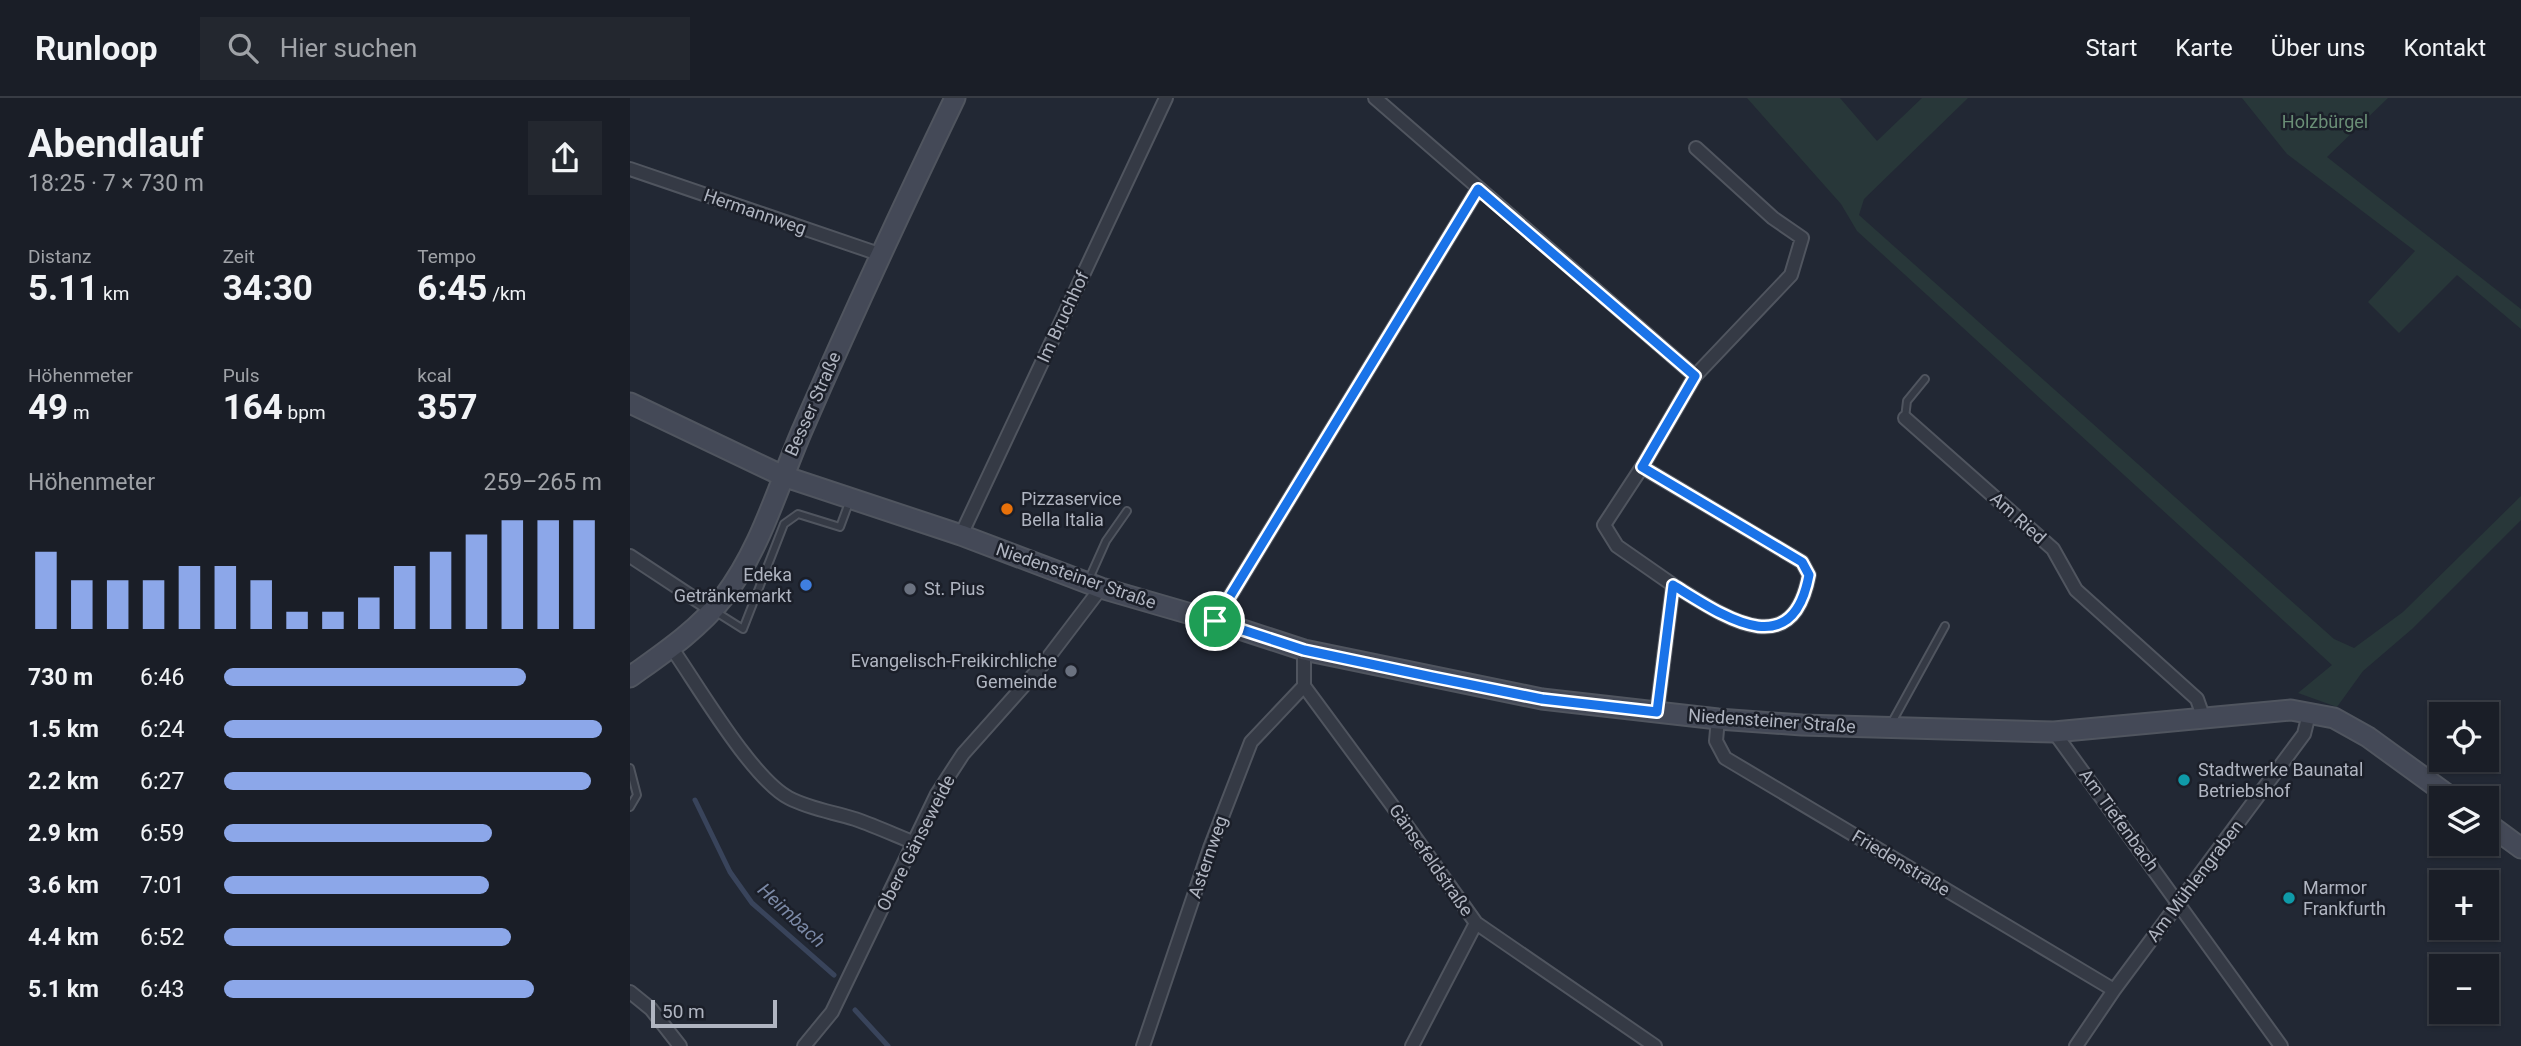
<!DOCTYPE html>
<html lang="de">
<meta charset="utf-8">
<style>
body{margin:0;font-family:Roboto,sans-serif;background:#23272f;color:#f1f3f6;height:100vh;display:flex;flex-direction:column;font-size:26px;white-space:nowrap}
*{box-sizing:border-box;margin:0}
p{font-size:23px;color:#9fa2a7}
.icon{flex:none;width:38px;height:38px;fill:none;stroke:currentColor;stroke-width:2;stroke-linecap:round;stroke-linejoin:round}
.map{position:relative;flex:1;overflow:hidden}
.side{display:flex;flex-direction:column;background:#1a1e27;width:630px}
.side>*{flex:none}
.buttons{position:absolute;left:1799px;top:604px;display:grid;gap:14px}
.buttons a{display:grid;place-items:center;width:70px;height:70px;border-radius:0px;background:#1a1e27;box-shadow:0 2px 5px #0004,0 0 0 2px #383c44;font-size:35px}
.scale{position:absolute;left:21px;bottom:18px;width:126px;box-sizing:border-box;padding-left:7px;border:4px solid #b0b5c1;border-top:0;font-size:19px;line-height:24px;white-space:nowrap;color:#b0b5c1;-webkit-text-stroke:5px #1b1f29;paint-order:stroke}
.pin{position:absolute;display:grid;place-items:center;width:60px;height:60px;color:#fff;margin:-30px;border:4px solid #fff;border-radius:50%;box-shadow:0 2px 7px #0007}
.round{display:grid;place-items:center;flex:none;width:74px;height:74px;border-radius:0px;background:#23272f}
.headline{display:flex;align-items:center;justify-content:space-between;height:119px;padding:0 28px}
h1{font-size:38px;font-weight:700;line-height:52px}
.stats{display:grid;grid-template-columns:repeat(3,1fr);gap:10px;height:119px;padding:7px 28px}
.stats div{display:grid;align-content:center}
.stats b{font-size:35px;font-weight:700}
.stats small{font-size:19px;font-weight:400}
.stats p{font-size:19px}
.chart{height:196px;padding:14px 28px}
.chart p{display:flex;justify-content:space-between}
.chart svg{width:100%;height:126px;margin-top:7px;stroke:#8ca7e9;stroke-width:6}
ul{padding:0 28px;list-style:none;font-size:23px}
li{display:grid;grid-template-columns:112px 84px 1fr;align-items:center;height:52px}
li i{height:18px;border-radius:9px;background:#8ca7e9}
header{display:flex;align-items:center;gap:42px;box-sizing:border-box;height:98px;padding:0 35px;background:#1a1e27;border-bottom:2px solid #383c44}
header strong{font-size:33px}
nav{display:flex;gap:38px;margin-inline-start:auto;font-size:24px}
.search{width:490px;height:63px;background:#23272f;display:flex;align-items:center;gap:18px;box-sizing:border-box;padding:0 24px;border-radius:0px;color:#9fa2a7;font-size:26px}
main{display:flex;flex:1;min-height:0}
.map>svg:first-child{display:block}
.green{fill:#283739}
.lines{fill:none;stroke-linecap:round;stroke-linejoin:round}
.stream{stroke:#39445b;stroke-width:5}
.lane-casing{stroke:#50555f;stroke-width:10}
.street-casing{stroke:#50555f;stroke-width:16}
.secondary-casing{stroke:#50555f;stroke-width:23}
.lane{stroke:#353a45;stroke-width:6}
.street{stroke:#353a45;stroke-width:12}
.secondary{stroke:#444957;stroke-width:19}
.route-casing{stroke:#fff;stroke-width:14}
.route{stroke:#1a73e8;stroke-width:9}
.food-dot{fill:#e8710a;stroke:#1b1f29;stroke-width:2.5}
.shop-dot{fill:#3f7fe0;stroke:#1b1f29;stroke-width:2.5}
.worship-dot{fill:#6b7280;stroke:#1b1f29;stroke-width:2.5}
.culture-dot{fill:#0f9aa8;stroke:#1b1f29;stroke-width:2.5}
.labels{text-anchor:middle;stroke-width:5;stroke-linejoin:round;paint-order:stroke}
.park-label{font-size:18px;fill:#6a8e76;stroke:#1b1f29}
.street-label{font-size:18px;fill:#b0b5c1;stroke:#1b1f29}
.poi-label{font-size:18px;fill:#b0b5c1;stroke:#1b1f29;text-anchor:start}
.water-label{font-size:19px;font-style:italic;fill:#7b89a6;stroke:#1b1f29}
</style>
<header>
<strong>Runloop</strong>
<div class="search"><svg class="icon" aria-label="search" viewBox="0 0 24 24"><circle cx="10" cy="10" r="6"/><path d="M15 15l6 6"/></svg>Hier suchen</div>
<nav><a>Start</a><a>Karte</a><a>Über uns</a><a>Kontakt</a></nav>
</header>
<main>
<section class="side">
<div class="headline"><div><h1>Abendlauf</h1><p>18:25 · 7 × 730 m</p></div><a class="round"><svg class="icon" aria-label="share" viewBox="0 0 24 24"><path d="M12 15V3M7 8l5-5 5 5M5 13v7h14v-7"/></svg></a></div>
<div class="stats">
<div><p>Distanz</p><b>5.11<small> km</small></b></div>
<div><p>Zeit</p><b>34:30</b></div>
<div><p>Tempo</p><b>6:45<small> /km</small></b></div>
</div>
<div class="stats">
<div><p>Höhenmeter</p><b>49<small> m</small></b></div>
<div><p>Puls</p><b>164<small> bpm</small></b></div>
<div><p>kcal</p><b>357</b></div>
</div>
<div class="chart"><p><span>Höhenmeter</span>259–265 m</p>
<svg viewBox="0 0 160 44" preserveAspectRatio="none"><path d="M5 44V17M15 44V27M25 44V27M35 44V27M45 44V22M55 44V22M65 44V27M75 44V38M85 44V38M95 44V33M105 44V22M115 44V17M125 44V11M135 44V6M145 44V6M155 44V6"/></svg>
</div>
<ul>
<li><b>730 m</b>6:46<i style="width:80%"></i></li>
<li><b>1.5 km</b>6:24<i style="width:100%"></i></li>
<li><b>2.2 km</b>6:27<i style="width:97%"></i></li>
<li><b>2.9 km</b>6:59<i style="width:71%"></i></li>
<li><b>3.6 km</b>7:01<i style="width:70%"></i></li>
<li><b>4.4 km</b>6:52<i style="width:76%"></i></li>
<li><b>5.1 km</b>6:43<i style="width:82%"></i></li>
</ul>
</section>
<div class="map">
<svg width="1891" height="948" viewBox="0 0 1891 948">
<rect width="100%" height="100%" fill="#222834"/>
<path class="green" d="M1117,0H1210L1247,43L1292,0H1338L1234,101L1229,117L1704,541L1724,550L1773,514L1891,398V422L1782,531L1733,573L1707,609L1668,595L1702,567L1227,133L1211,106Z
M1612,0H1758L1697,59L1891,211V231L1827,177L1769,235L1738,204L1785,153L1657,56Z"/>
<g class="lines">
<path class="stream" d="M65,702L100,774L122,805L204,877
M225,912L258,948"/>
<defs>
<path id="lane" d="M1275,320L1277,303L1295,281
M459,481L476,443L497,413
M86,514L113,531L154,426L168,416L210,429L220,402
M1261,626L1315,528
M0,670L7,697L0,709"/>
<path id="street" d="M745,0L1065,278L1161,177L1172,140L1143,120L1066,50
M0,71L249,156
M1275,320L1423,451L1446,492L1567,601L1574,621
M1012,369L1065,278
M331,437L536,0
M0,458L82,512
M585,523L848,91
M41,549C67,586 122,681 159,700C180,711 203,714 225,721C245,728 265,737 285,745
M674,552V588L767,714L846,825L1025,948
M1027,614L1043,487L987,448L974,427L1012,369L1172,464L1179,477C1162,568 1092,517 1043,487
M1088,621L1086,643L1095,660L1484,892
M1424,634L1651,948
M0,894L21,911L50,948
M174,948L202,914L307,696L333,656L414,565L471,490
M513,948L580,750L621,644L674,588
M782,948L846,825
M1446,948L1484,892L1674,636L1679,616"/>
<path id="secondary" d="M0,305L153,378L331,437L471,490L585,523L674,552L912,601L1088,621L1172,627L1424,634L1661,612L1704,620L1738,639L1822,700
M0,579C32,556 68,532 93,500C132,449 148,387 174,328C222,218 273,108 325,0
M1857,725L1891,750"/>
</defs>
<use href="#lane" class="lane-casing"/>
<use href="#street" class="street-casing"/>
<use href="#secondary" class="secondary-casing"/>
<use href="#lane" class="lane"/>
<use href="#street" class="street"/>
<use href="#secondary" class="secondary"/>
</g>
<g class="lines">
<defs>
<path id="route" d="M848,91L1065,278L1012,369L1172,464L1179,477C1162,568 1092,517 1043,487L1027,614L912,601L802,579L674,552L585,523Z"/>
</defs>
<use href="#route" class="route-casing"/>
<use href="#route" class="route"/>
</g>
<circle class="food-dot" cx="377" cy="411" r="7"/>
<circle class="shop-dot" cx="176" cy="487" r="7"/>
<g class="worship-dot">
<circle cx="280" cy="491" r="7"/>
<circle cx="441" cy="573" r="7"/>
</g>
<g class="culture-dot">
<circle cx="1554" cy="682" r="7"/>
<circle cx="1659" cy="800" r="7"/>
</g>
<g class="labels">
<g class="park-label">
<text x="1695" y="30">Holzbürgel</text>
</g>
<g class="street-label">
<text transform="translate(125 114) rotate(19)" y="6">Hermannweg</text>
<text transform="translate(433 219) rotate(-65)" y="6">Im Bruchhof</text>
<text transform="translate(183 306) rotate(-66)" y="6">Besser Straße</text>
<text transform="translate(1388 420) rotate(42)" y="6">Am Ried</text>
<text transform="translate(446 478) rotate(19)" y="6">Niedensteiner Straße</text>
<text transform="translate(1142 623) rotate(4)" y="6">Niedensteiner Straße</text>
<text transform="translate(1489 722) rotate(54)" y="6">Am Tiefenbach</text>
<text transform="translate(286 745) rotate(-63)" y="6">Obere Gänseweide</text>
<text transform="translate(578 759) rotate(-71)" y="6">Asternweg</text>
<text transform="translate(801 762) rotate(55)" y="6">Gänsefeldstraße</text>
<text transform="translate(1271 765) rotate(31)" y="6">Friedenstraße</text>
<text transform="translate(1565 783) rotate(-53)" y="6">Am Mühlengraben</text>
</g>
<g class="poi-label">
<text x="391" y="407">Pizzaservice<tspan x="391" dy="21">Bella Italia</tspan></text>
<text x="162" y="483" text-anchor="end">Edeka<tspan x="162" dy="21">Getränkemarkt</tspan></text>
<text x="294" y="497">St. Pius</text>
<text x="427" y="569" text-anchor="end">Evangelisch-Freikirchliche<tspan x="427" dy="21">Gemeinde</tspan></text>
<text x="1568" y="678">Stadtwerke Baunatal<tspan x="1568" dy="21">Betriebshof</tspan></text>
<text x="1673" y="796">Marmor<tspan x="1673" dy="21">Frankfurth</tspan></text>
</g>
<g class="water-label">
<text transform="translate(162 817) rotate(43)" y="7">Heimbach</text>
</g>
</g>
</svg>
<div class="buttons">
<a><svg class="icon" aria-label="locate" viewBox="0 0 24 24"><circle cx="12" cy="12" r="6"/><path d="M12 2v4M12 18v4M2 12h4M18 12h4"/></svg></a>
<a><svg class="icon" aria-label="layers" viewBox="0 0 24 24"><path d="M12 4l9 5-9 5-9-5zM3 14l9 5 9-5"/></svg></a>
<a>+</a>
<a>−</a>
</div>
<div class="scale">50 m</div>
<div class="pin" style="left:585px;top:523px;background:#1e9e55"><svg class="icon" aria-label="arrive" viewBox="0 0 24 24"><path d="M6 21V4h12l-3 4 3 4H6"/></svg></div>
</div>
</main>
